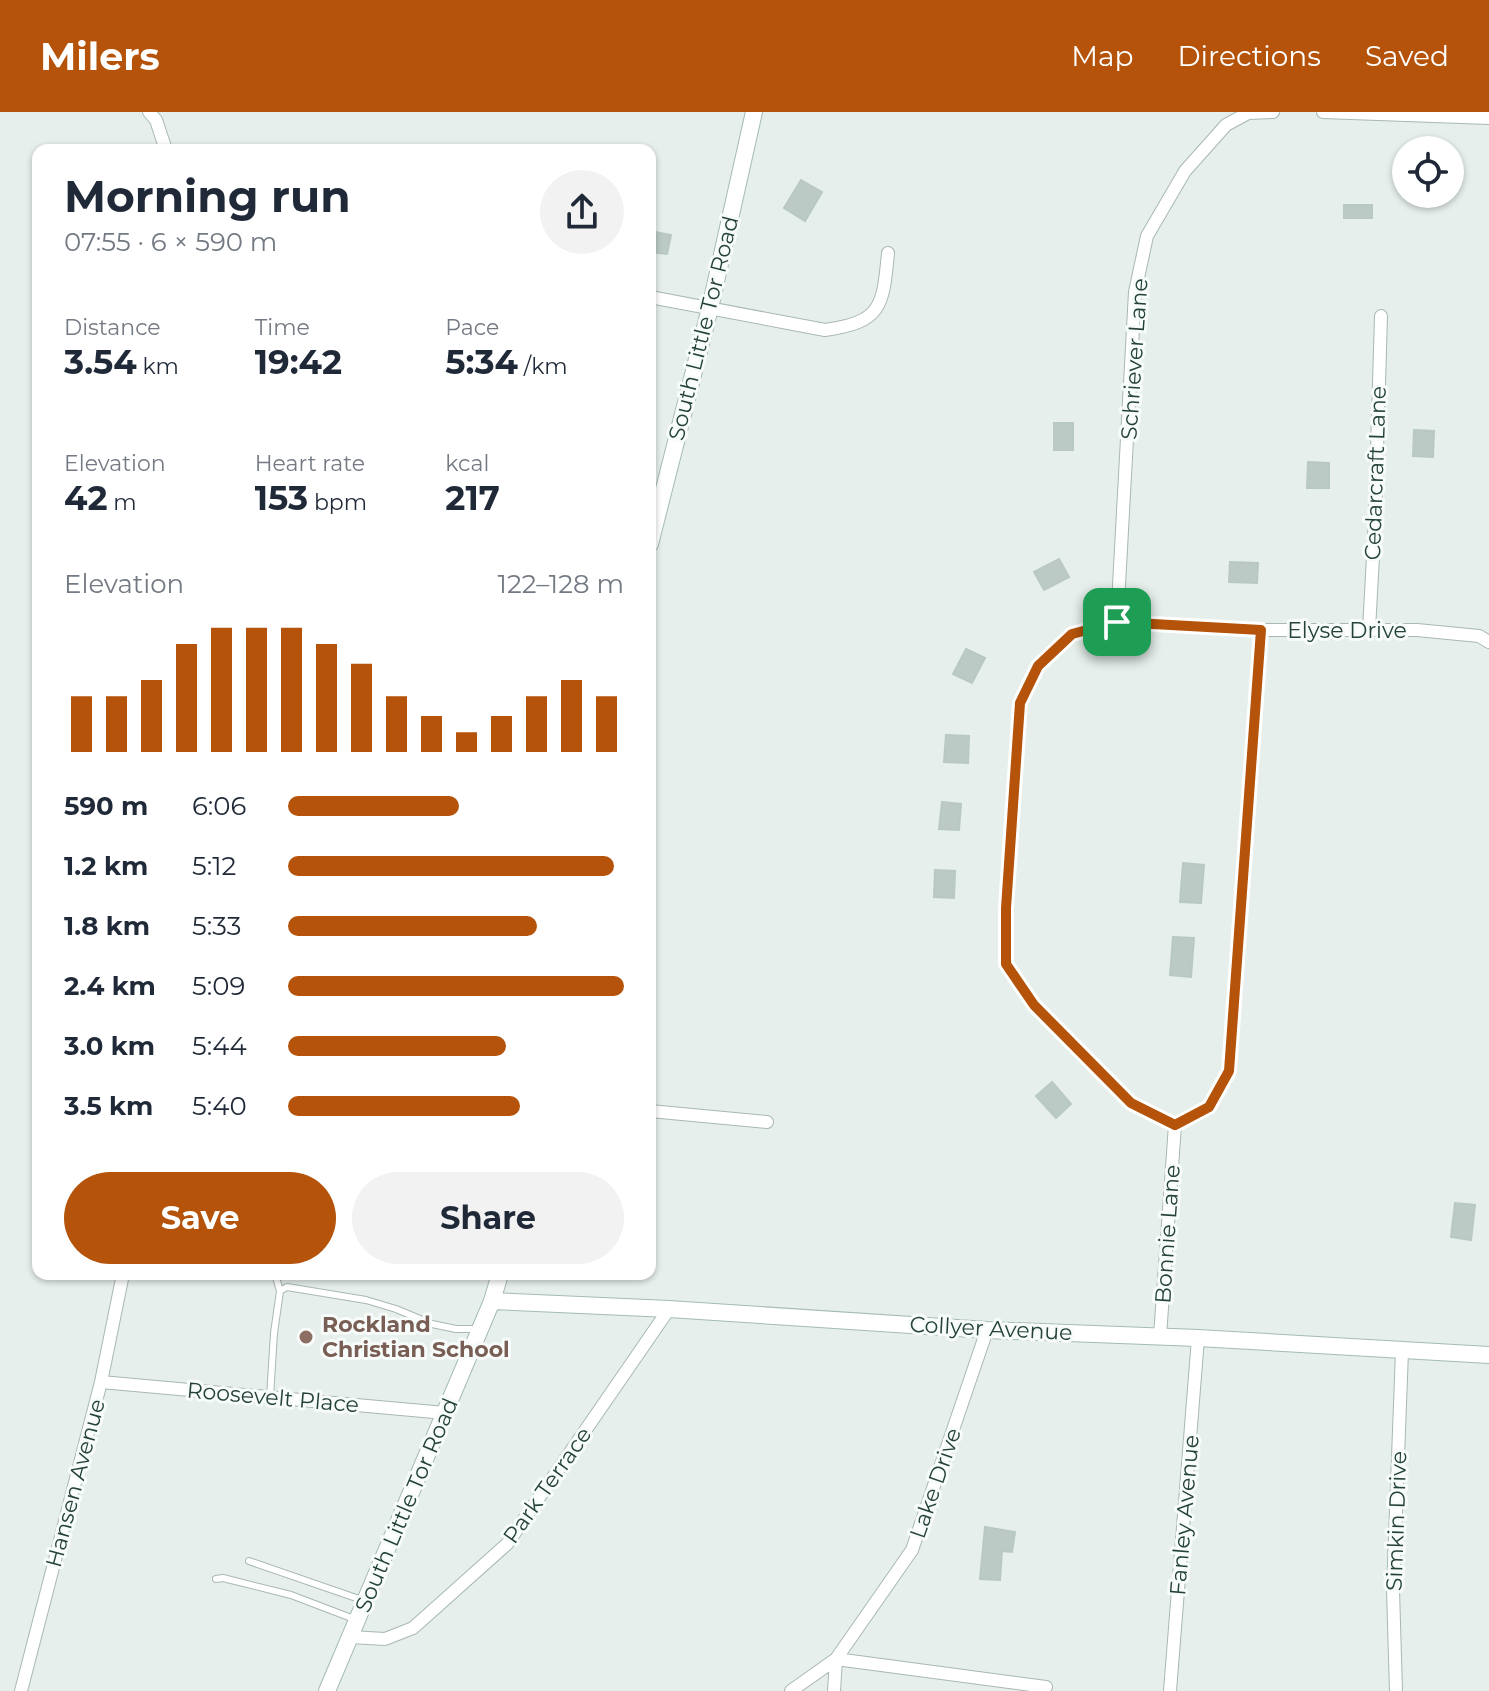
<!DOCTYPE html>
<meta charset="utf-8">
<style>
body{margin:0;font-family:Montserrat,sans-serif;background:#f2f2f3;color:#1f2937;height:100vh;display:flex;flex-direction:column;font-size:30px;white-space:nowrap}
*{box-sizing:border-box;margin:0}
p{font-size:26px;color:#747a83}
.icon{flex:none;width:44px;height:44px;fill:none;stroke:currentColor;stroke-width:2;stroke-linecap:round;stroke-linejoin:round}
.map{position:relative;flex:1;overflow:hidden}
.side{position:absolute;left:32px;top:32px;width:624px;height:1136px;display:flex;flex-direction:column;background:#fff;border-radius:16px;box-shadow:0 2px 6px #0004}
.side>*{flex:none}
.controls{position:absolute;left:1392px;top:24px;display:grid;gap:16px}
.controls a{display:grid;place-items:center;width:72px;height:72px;border-radius:50%;background:#fff;box-shadow:0 2px 6px #0004;font-size:40px}
.pin{position:absolute;display:grid;place-items:center;width:68px;height:68px;color:#fff;margin:-34px;border-radius:16px;box-shadow:0 4px 12px #0006}
.round{display:grid;place-items:center;flex:none;width:84px;height:84px;border-radius:42px;background:#f2f2f3}
.headline{display:flex;align-items:center;justify-content:space-between;height:136px;padding:0 32px}
h1{font-size:44px;font-weight:700;line-height:60px}
.figures{display:grid;grid-template-columns:repeat(3,1fr);gap:12px;height:136px;padding:8px 32px}
.figures div{display:grid;align-content:center}
.figures b{font-size:34px;font-weight:700}
.figures small{font-size:22px;font-weight:400}
.figures p{font-size:22px}
.chart{height:224px;padding:16px 32px}
.chart p{display:flex;justify-content:space-between}
.chart svg{width:100%;height:144px;margin-top:8px;stroke:#b45309;stroke-width:6}
.primary-button{display:flex;gap:16px;margin-top:auto;padding:16px 32px}
.primary-button a{flex:1;height:92px;border-radius:48px;background:#b45309;color:#fff;font-size:32px;font-weight:700;line-height:92px;text-align:center}
.primary-button a+a{background:#f2f2f3;color:#1f2937}
ul{padding:0 32px;list-style:none;font-size:26px}
li{display:grid;grid-template-columns:128px 96px 1fr;align-items:center;height:60px}
li i{height:20px;border-radius:10px;background:#b45309}
header{display:flex;align-items:center;gap:48px;box-sizing:border-box;height:112px;padding:0 40px;background:#b45309;color:#fff}
header strong{font-size:38px}
nav{display:flex;gap:44px;margin-inline-start:auto;font-size:28px}
.map>svg:first-child{display:block}
.building{fill:#bbcac4;stroke:#b8c9c2;stroke-width:2}
.lines{fill:none;stroke-linecap:round;stroke-linejoin:round}
.lane-casing{stroke:#a8b8b2;stroke-width:8}
.street-casing{stroke:#a8b8b2;stroke-width:14}
.secondary-casing{stroke:#a4bbb3;stroke-width:18}
.lane{stroke:#fff;stroke-width:6}
.street{stroke:#fff;stroke-width:12}
.secondary{stroke:#fff;stroke-width:16}
.route-casing{stroke:#fff;stroke-width:16}
.route{stroke:#b45309;stroke-width:10}
.education-dot{fill:#8d6e63;stroke:#f7fbf9;stroke-width:3}
.labels{text-anchor:middle;stroke-width:6;stroke-linejoin:round;paint-order:stroke}
.street-label{font-size:22px;fill:#24423a;stroke:#f7fbf9}
.education-label{font-size:22px;font-weight:bold;fill:#785e54;stroke:#f7fbf9;text-anchor:start}
</style>
<header>
<strong>Milers</strong>
<nav><a>Map</a><a>Directions</a><a>Saved</a></nav>
</header>
<div class="map">
<svg width="1489" height="1579" viewBox="0 0 1489 1579">
<rect width="100%" height="100%" fill="#e6efeb"/>
<path class="building" d="M801,68L822,80L805,109L784,96Z
M1344,93H1372V106H1344Z
M650,119L671,123L667,142L650,140Z
M1054,311H1073V338H1054Z
M1414,318L1434,319L1433,345L1413,344Z
M1308,350L1329,351V376H1307Z
M1059,447L1069,465L1044,478L1034,460Z
M1230,450L1258,451L1257,471L1229,470Z
M966,537L985,546L972,571L953,562Z
M946,623L969,624L968,651L944,650Z
M942,690L961,692L959,718L939,717Z
M1183,751L1204,753L1201,791L1180,790Z
M935,758L955,759L954,786L934,785Z
M1173,825L1194,826L1191,865L1170,863Z
M1052,970L1071,992L1056,1006L1036,984Z
M1455,1091L1475,1093L1471,1128L1451,1125Z
M985,1415L1015,1420L1012,1440L1002,1439L1000,1468L980,1467Z"/>
<g class="lines">
<defs>
<path id="lane" d="M275,1162L280,1179
M270,1285L274,1221L280,1179L287,1175L366,1188L396,1197L432,1212L456,1217H477
M249,1449L362,1488
M216,1467L223,1466L291,1483L354,1507"/>
<path id="street" d="M149,0L156,8L166,38
M1323,0L1489,6
M650,185L825,218C882,210 883,194 888,141
M1117,510L1135,180L1147,124L1185,59L1226,13L1248,1L1273,0
M1369,518L1375,407L1381,204
M650,999L767,1010
M1175,1013L1131,991L1034,893L1006,852V796L1020,591L1038,554L1072,522L1117,510L1261,518H1417L1479,524L1489,530
M1175,1013L1209,995L1229,959L1261,518
M1160,1224L1175,1013
M101,1270L445,1301
M350,1525L385,1527L413,1516L507,1432L669,1197
M21,1579L101,1270L123,1162
M791,1579L836,1547L912,1438L987,1218
M834,1579L836,1547L1046,1575
M1170,1579L1198,1226
M1396,1579L1393,1478L1402,1239"/>
<path id="secondary" d="M650,432L710,196L754,0
M492,1189L669,1197L987,1218L1198,1226L1489,1243
M327,1579L492,1189L500,1162"/>
</defs>
<use href="#lane" class="lane-casing"/>
<use href="#street" class="street-casing"/>
<use href="#secondary" class="secondary-casing"/>
<use href="#lane" class="lane"/>
<use href="#street" class="street"/>
<use href="#secondary" class="secondary"/>
</g>
<g class="lines">
<defs>
<path id="route" d="M1117,510L1261,518L1229,959L1209,995L1175,1013L1131,991L1034,893L1006,852V796L1020,591L1038,554L1072,522Z"/>
</defs>
<use href="#route" class="route-casing"/>
<use href="#route" class="route"/>
</g>
<circle class="education-dot" cx="306" cy="1225" r="8"/>
<g class="labels">
<g class="street-label">
<text transform="translate(703 216) rotate(-76)" y="8">South Little Tor Road</text>
<text transform="translate(1134 247) rotate(-86)" y="8">Schriever Lane</text>
<text transform="translate(1375 361) rotate(-88)" y="8">Cedarcraft Lane</text>
<text x="1347" y="526">Elyse Drive</text>
<text transform="translate(1167 1122) rotate(-86)" y="8">Bonnie Lane</text>
<text transform="translate(991 1216) rotate(3)" y="8">Collyer Avenue</text>
<text transform="translate(273 1285) rotate(5)" y="8">Roosevelt Place</text>
<text transform="translate(75 1371) rotate(-75)" y="8">Hansen Avenue</text>
<text transform="translate(935 1371) rotate(-71)" y="8">Lake Drive</text>
<text transform="translate(547 1373) rotate(-55)" y="8">Park Terrace</text>
<text transform="translate(406 1393) rotate(-67)" y="8">South Little Tor Road</text>
<text transform="translate(1184 1403) rotate(-85)" y="8">Fanley Avenue</text>
<text transform="translate(1396 1409) rotate(-88)" y="8">Simkin Drive</text>
</g>
<g class="education-label">
<text x="322" y="1220">Rockland<tspan x="322" dy="25">Christian School</tspan></text>
</g>
</g>
</svg>
<div class="controls">
<a><svg class="icon" aria-label="locate" viewBox="0 0 24 24"><circle cx="12" cy="12" r="6"/><path d="M12 2v4M12 18v4M2 12h4M18 12h4"/></svg></a>
</div>
<div class="pin" style="left:1117px;top:510px;background:#1e9e55"><svg class="icon" aria-label="arrive" viewBox="0 0 24 24"><path d="M6 21V4h12l-3 4 3 4H6"/></svg></div>
<section class="side">
<div class="headline"><div><h1>Morning run</h1><p>07:55 · 6 × 590 m</p></div><a class="round"><svg class="icon" aria-label="share" viewBox="0 0 24 24"><path d="M12 15V3M7 8l5-5 5 5M5 13v7h14v-7"/></svg></a></div>
<div class="figures">
<div><p>Distance</p><b>3.54<small> km</small></b></div>
<div><p>Time</p><b>19:42</b></div>
<div><p>Pace</p><b>5:34<small> /km</small></b></div>
</div>
<div class="figures">
<div><p>Elevation</p><b>42<small> m</small></b></div>
<div><p>Heart rate</p><b>153<small> bpm</small></b></div>
<div><p>kcal</p><b>217</b></div>
</div>
<div class="chart"><p><span>Elevation</span>122–128 m</p>
<svg viewBox="0 0 160 44" preserveAspectRatio="none"><path d="M5 44V27M15 44V27M25 44V22M35 44V11M45 44V6M55 44V6M65 44V6M75 44V11M85 44V17M95 44V27M105 44V33M115 44V38M125 44V33M135 44V27M145 44V22M155 44V27"/></svg>
</div>
<ul>
<li><b>590 m</b>6:06<i style="width:51%"></i></li>
<li><b>1.2 km</b>5:12<i style="width:97%"></i></li>
<li><b>1.8 km</b>5:33<i style="width:74%"></i></li>
<li><b>2.4 km</b>5:09<i style="width:100%"></i></li>
<li><b>3.0 km</b>5:44<i style="width:65%"></i></li>
<li><b>3.5 km</b>5:40<i style="width:69%"></i></li>
</ul>
<div class="primary-button"><a>Save</a><a>Share</a></div>
</section>
</div>
